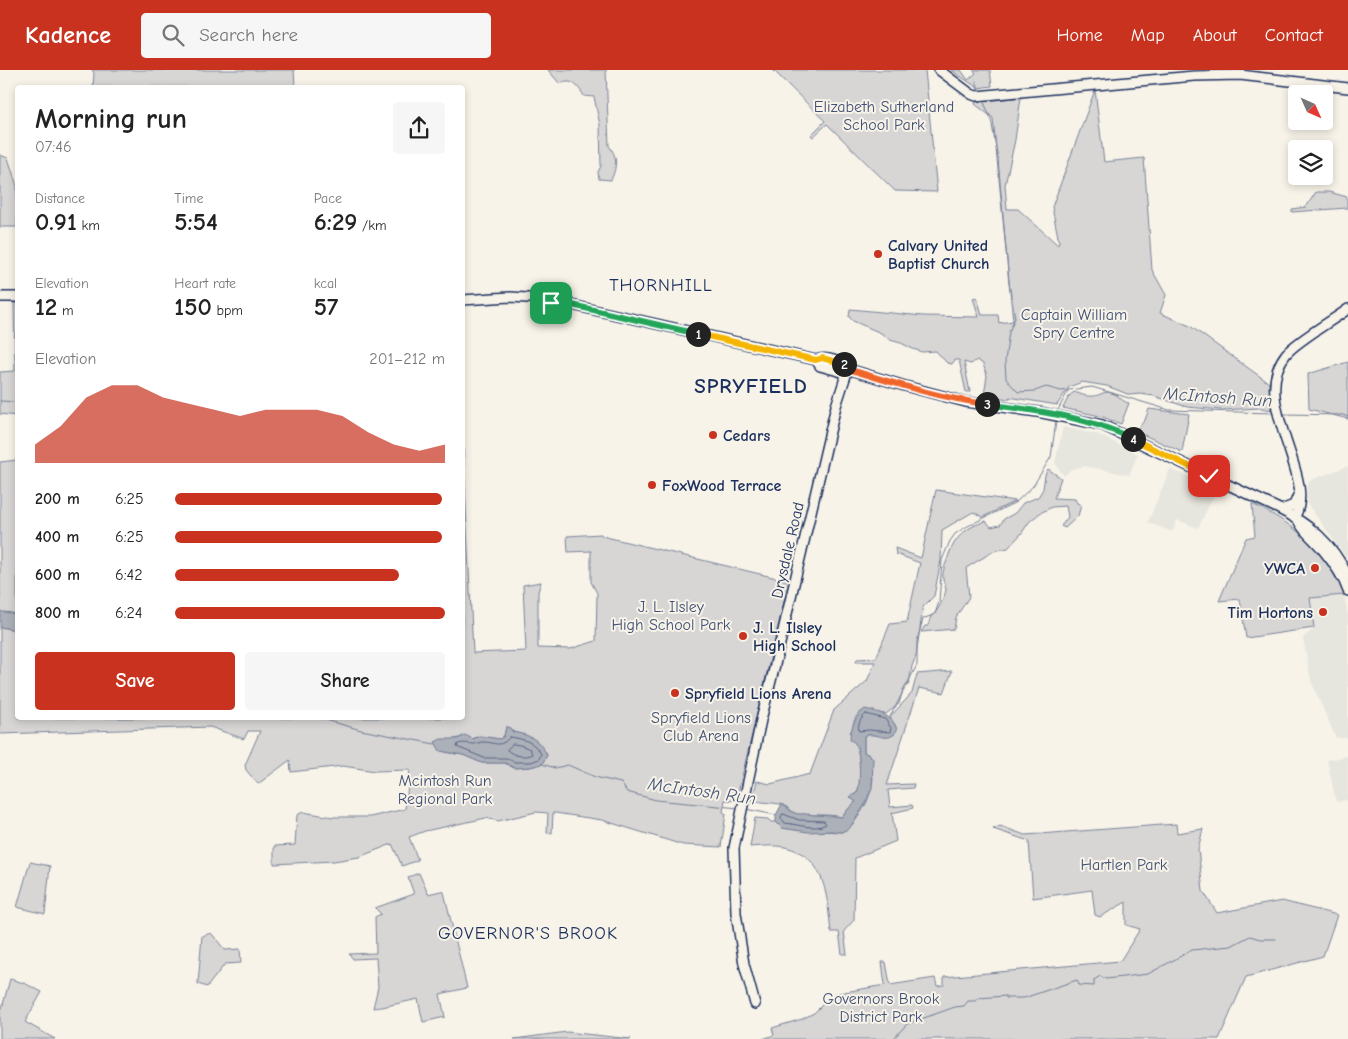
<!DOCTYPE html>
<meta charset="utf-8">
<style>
body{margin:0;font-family:"Comic Neue",sans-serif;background:#f6f6f6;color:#222;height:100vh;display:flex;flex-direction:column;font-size:19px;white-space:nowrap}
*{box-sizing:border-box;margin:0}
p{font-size:16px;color:#767676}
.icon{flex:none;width:28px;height:28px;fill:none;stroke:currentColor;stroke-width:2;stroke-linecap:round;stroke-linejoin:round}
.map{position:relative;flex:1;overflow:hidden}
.drawer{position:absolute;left:15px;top:15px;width:450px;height:635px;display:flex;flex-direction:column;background:#fff;border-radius:5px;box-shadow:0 2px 8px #0003}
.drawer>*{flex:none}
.needle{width:32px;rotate:135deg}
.buttons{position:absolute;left:1288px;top:15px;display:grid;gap:10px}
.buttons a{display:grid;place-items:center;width:45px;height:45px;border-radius:5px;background:#fff;box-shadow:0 2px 8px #0003;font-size:25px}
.pin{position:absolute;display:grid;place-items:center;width:42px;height:42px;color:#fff;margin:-21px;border-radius:10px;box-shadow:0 2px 8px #0006}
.km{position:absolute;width:25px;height:25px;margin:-12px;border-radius:50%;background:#222;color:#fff;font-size:14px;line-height:25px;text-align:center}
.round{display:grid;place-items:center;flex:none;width:52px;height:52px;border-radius:5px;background:#f6f6f6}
.headline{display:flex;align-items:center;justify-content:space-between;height:85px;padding:0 20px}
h1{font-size:28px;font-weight:700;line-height:38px}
.stats{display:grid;grid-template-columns:repeat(3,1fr);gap:8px;height:85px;padding:5px 20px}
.stats div{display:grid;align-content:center}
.stats b{font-size:25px;font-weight:700}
.stats small{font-size:14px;font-weight:400}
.stats p{font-size:14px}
.chart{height:140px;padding:10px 20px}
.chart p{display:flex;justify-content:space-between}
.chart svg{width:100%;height:90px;margin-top:5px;fill:#c8321e;opacity:.7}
.cta{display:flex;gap:10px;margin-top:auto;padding:10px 20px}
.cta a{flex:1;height:58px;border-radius:5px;background:#c8321e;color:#fff;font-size:20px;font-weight:700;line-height:58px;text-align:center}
.cta a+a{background:#f6f6f6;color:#222}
ul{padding:0 20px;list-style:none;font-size:16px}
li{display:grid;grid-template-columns:80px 60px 1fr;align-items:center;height:38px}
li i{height:12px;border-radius:6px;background:#c8321e}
header{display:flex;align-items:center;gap:30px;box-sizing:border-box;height:70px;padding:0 25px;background:#c8321e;color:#fff}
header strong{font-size:24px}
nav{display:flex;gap:28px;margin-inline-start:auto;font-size:18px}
.search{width:350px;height:45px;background:#f6f6f6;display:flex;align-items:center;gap:12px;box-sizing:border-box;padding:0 18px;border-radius:5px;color:#767676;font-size:19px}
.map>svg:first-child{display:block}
.built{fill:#e6e5de}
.green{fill:#d7d6d4;stroke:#798299;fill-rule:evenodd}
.water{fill:#acb0b9;stroke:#727c95}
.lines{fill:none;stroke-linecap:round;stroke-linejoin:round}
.shore{stroke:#556382;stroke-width:1}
.stream{stroke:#727c95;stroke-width:1}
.secondary-casing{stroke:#1b2f5e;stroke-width:12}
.secondary{stroke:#f7f3e8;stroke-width:9}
.split-1-casing{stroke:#fff;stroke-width:10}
.split-2-casing{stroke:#fff;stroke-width:10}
.split-3-casing{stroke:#fff;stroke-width:10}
.split-4-casing{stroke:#fff;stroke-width:10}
.split-5-casing{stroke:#fff;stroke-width:10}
.split-1{stroke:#22a559;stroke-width:6}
.split-2{stroke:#f5b400;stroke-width:6}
.split-3{stroke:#f0652b;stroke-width:6}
.split-4{stroke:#22a559;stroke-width:6}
.split-5{stroke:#f5b400;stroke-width:6}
.poi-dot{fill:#c8321e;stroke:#f7f3e8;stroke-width:2}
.labels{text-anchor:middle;stroke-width:4;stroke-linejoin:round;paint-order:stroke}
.park-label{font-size:16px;fill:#415076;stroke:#f7f3e8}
.poi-label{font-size:16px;font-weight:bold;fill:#1b2f5e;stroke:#f7f3e8;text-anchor:start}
.street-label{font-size:16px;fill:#1b2f5e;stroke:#f7f3e8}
.neighbourhood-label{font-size:18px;letter-spacing:1px;fill:#1b2f5e;stroke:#f7f3e8}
.water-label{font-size:18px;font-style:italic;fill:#465679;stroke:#f7f3e8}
.district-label{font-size:21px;font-weight:bold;letter-spacing:1px;fill:#1b2f5e;stroke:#f7f3e8}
</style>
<header>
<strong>Kadence</strong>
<div class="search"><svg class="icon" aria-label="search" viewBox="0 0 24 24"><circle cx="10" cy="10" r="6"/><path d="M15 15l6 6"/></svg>Search here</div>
<nav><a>Home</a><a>Map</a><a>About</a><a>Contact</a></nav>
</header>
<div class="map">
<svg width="1348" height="969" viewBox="0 0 1348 969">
<rect width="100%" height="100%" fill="#f7f3e8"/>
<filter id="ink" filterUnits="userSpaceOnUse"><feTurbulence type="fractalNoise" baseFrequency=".02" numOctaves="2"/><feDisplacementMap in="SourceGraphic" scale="10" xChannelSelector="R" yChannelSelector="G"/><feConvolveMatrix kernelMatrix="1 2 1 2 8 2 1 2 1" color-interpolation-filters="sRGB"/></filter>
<g filter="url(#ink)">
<path class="built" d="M1063,357L1099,365L1138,384L1129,405L1085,396L1071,399L1064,406L1055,393Z
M1348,396V490L1307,433V415L1311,410Z
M1170,399L1217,419L1198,458L1177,450L1172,462L1148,452Z
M1344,525L1348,546V668H1336L1311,611L1303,568L1314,558L1310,528Z
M1348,686V730L1336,732L1327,690Z"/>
<path class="green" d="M92,0H294L295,17H93L94,3Z
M548,0H606L609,76C618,87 617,97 611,110L599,109L598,102L601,96L600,55L594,27L584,26C578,16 572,8 560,14Z
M773,0H925L937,122L895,121L827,54L813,67L811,65L825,51Z
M951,0H961L968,10L976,3L973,0H990L992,16L978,18Z
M1095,20L1104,92L1144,88L1152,200L1166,225L1160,243L1190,256L1269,313L1271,340L1261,338L1221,340L1187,337L1154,326L1140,324L1130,325L1107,316L1082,312L1069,317L1057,335L1009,327V329L984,325L987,306L983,294L977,290L971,294L964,292L970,322H966L959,290H955L952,294L947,293L936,281L922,282L913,279L901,273L890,270L881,263L853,251L849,247L850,239L923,246L979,247L973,228L977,227L982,245H998L999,253L1013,251L993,48L975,34L976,32L1021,27L1015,70L1005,115L1007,139H1018L1058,175L1059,172L1052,137Z
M0,85L8,88L17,116V157H0Z
M1316,122H1329L1347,127V138L1292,142V139L1306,137Z
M14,233H18L17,346L0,344V302L15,301Z
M1348,292V349L1309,339L1308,304Z
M1074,322C1080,324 1087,327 1093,326C1100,326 1104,320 1112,323C1119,325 1122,332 1129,333L1121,354L1100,346L1063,338L1069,326Z
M1149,339L1189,344L1182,382L1135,361L1145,350Z
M463,374L473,583L526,581L523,515L541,512L538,522V578L570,579L596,571L597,523L591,512V481L568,482L567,466L601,464L602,466L789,511L736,731L725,730L723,742L726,744L721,777L683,775L602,750L555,743H553L552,763H547L548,743L536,742L498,751L486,748L425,761L409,767L418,790L402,796L392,774L359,787L334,791L274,794V776L295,775L297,745L303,742L333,747H370L405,739L410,700L375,701L343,696L291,702L290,690L258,714L246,700L245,695L260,661H248L244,669L210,657L0,664V557L17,560L18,648H462ZM506,657L510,658L513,662C530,666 538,669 547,685L542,694L530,697L514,698L505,693H482L463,685L445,682L435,672C443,670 458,670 463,666L473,669L478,666L500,669L504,666Z
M17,390V544L0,542V392Z
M1048,399L1061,408L1054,428L1075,429L1077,433L1081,435L1078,446L1065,458L1061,456L1068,447L1066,436L1052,437L1040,443L1029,452L1021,464L1008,478L994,481L966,498L969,527L956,547L954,559L921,562L925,556H928L931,546C937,544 945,526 946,520C946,517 943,512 943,509C942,503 945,495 947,490C954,467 965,458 986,451L991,457L1000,455L1004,449L1015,443L1023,433L1038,427L1043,419L1045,405Z
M936,420L1015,431L983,447L973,442L942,460L941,490L934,526L923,537L916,586L912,596L909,614L903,619L899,634L886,644C875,644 863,635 856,647C853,652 853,658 850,663C852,668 856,673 857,677C860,687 862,714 857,722C857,723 851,726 850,727L856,732C851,735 846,742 842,747C829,744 813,745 800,745C792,745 789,737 783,735C779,733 759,732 752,731L757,711L770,714L810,704L834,640L867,611L875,592H856L857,589L876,588L890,554L907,552L920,493L896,484L895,478L921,488Z
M1252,434C1292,452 1330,482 1344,525L1310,528L1314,558L1246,568L1240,529L1219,531L1246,468L1255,466Z
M952,601L944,623L919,618L887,715L914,714L913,718L888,720L890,737L912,735L913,738L892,743L896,771L855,788L854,850L844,861L847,884H842L839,862H831C827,829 827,786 785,777C774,775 762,776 750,777L755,748L768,749L771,752H778L782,758L796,760L842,762L854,753L866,734L871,721L873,709L871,686L864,682V666C874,663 883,667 894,665L896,657L890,647L912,623L917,604Z
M1176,754L1177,763L1203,759L1198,779L1203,821L1217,843L1282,831L1337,845L1323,886L1246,907L1219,969H763L774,965L772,958L802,949L814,943L833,924L885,915L882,892H886L890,915L935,908L937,916L944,915V907L1120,891L1140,859L1126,855V832L1100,847L1095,845L1092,820L1033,828L1029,771L993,759L1000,756L1025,765Z
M30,792L50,796L45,844L17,837Z
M419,803L428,824L441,821L444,822L467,918L440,924L445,947L423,952L418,929L382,937L373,938L378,917L376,888L353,889L349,884L376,883L375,847L381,844L375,838L414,824L408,807Z
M211,863L225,880L240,879L241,893L225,894L207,917L198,914L202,866Z
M10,909L24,913L42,922L25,952L55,969H0V937L2,938Z
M567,962L631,969H514Z"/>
<path class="water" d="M5,542L17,544V560L0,557V542Z
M865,639C879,642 893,645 897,660C888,676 876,660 864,666V682L873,688L872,718L864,736L849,759L841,762L831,761L808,762L782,758L776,752V745L782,734C787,737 789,741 795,743C799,745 802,743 806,744C818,746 830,745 842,747C846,742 851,735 856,732L850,727C853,725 855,725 857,722C861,716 860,681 856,675C855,672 852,671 850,670C850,659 856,645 865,639Z
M506,657H509L513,662C531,666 538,668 547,685L542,694L530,697L514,698L505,693H482L463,685L440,681L435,672L441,669H458L465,665L473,669L480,666L500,669L504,666Z"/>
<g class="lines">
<path class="shore" d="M866,644L885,649L891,658L890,662L869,660L859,661C857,655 861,648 866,644Z
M510,667C523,669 534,671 541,684L539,689L531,692H515L506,688H484L457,677L458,674C465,672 468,674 475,674C478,673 480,672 483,672C496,672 499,679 510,667Z
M513,674L520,675L530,679L532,684C524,688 514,686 507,680Z
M783,744L799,750L824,751L826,754C815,761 797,754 785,753L781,748Z"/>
<path class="stream" d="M976,11L980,22
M983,30L991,49L998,89L1009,214L1015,248L1009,262L1005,291L1006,309L1018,322L1035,321L1046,317L1061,321L1092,317L1169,340L1273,343
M0,331L18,332
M1057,342L1068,321
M1282,344L1343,345L1348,347
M890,647L917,595V571L923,549L935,544L939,532L942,490L950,471L955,464L964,458L1016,432L1033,416L1051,387L1056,351
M319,648L361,660L435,674
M542,694L555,698L568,695L595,707L621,713L627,722L656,730L739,738
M745,739L776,745
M893,969L907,954L955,937L964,936L968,931H975L978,928L1006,926V928H1024L1077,910L1079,915L1094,916V910L1100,906L1106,909L1148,904L1192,880L1231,876L1250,866L1260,869H1276"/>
<defs>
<path id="secondary" d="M939,0L971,24L976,26L1194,6L1240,5L1348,18
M0,227H18
M545,229C553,235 563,236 572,235L816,290C826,286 842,291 848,299L905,316L966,332L1038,342L1102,355L1277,438C1311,455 1331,472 1348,506
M462,230L510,227L545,229L551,226L567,230L572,235
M816,290L820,296L842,302L848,299
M1281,440L1294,435L1299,423
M1294,448C1320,408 1248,332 1286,284C1298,270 1332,251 1348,239
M1299,452C1305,463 1315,470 1323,480C1333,492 1343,506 1348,521
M755,934L744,894L736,843L734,778L761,650L774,599L836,336L848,299"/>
</defs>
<use href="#secondary" class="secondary-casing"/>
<use href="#secondary" class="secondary"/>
</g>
</g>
<g class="lines" filter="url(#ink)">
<defs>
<path id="split-1" d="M551,233L566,236L572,235L698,264"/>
<path id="split-2" d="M698,264L816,290L822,288L844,294"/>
<path id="split-3" d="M844,294L848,299C894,313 940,328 987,334"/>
<path id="split-4" d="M987,334C1038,341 1086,346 1133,369"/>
<path id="split-5" d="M1133,369L1209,406"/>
</defs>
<use href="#split-1" class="split-1-casing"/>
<use href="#split-2" class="split-2-casing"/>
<use href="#split-3" class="split-3-casing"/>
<use href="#split-4" class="split-4-casing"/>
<use href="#split-5" class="split-5-casing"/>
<use href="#split-1" class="split-1"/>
<use href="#split-2" class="split-2"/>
<use href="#split-3" class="split-3"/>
<use href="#split-4" class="split-4"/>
<use href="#split-5" class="split-5"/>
</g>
<g class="poi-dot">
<circle cx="878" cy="184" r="5"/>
<circle cx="713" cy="365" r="5"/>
<circle cx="652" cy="415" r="5"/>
<circle cx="1315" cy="498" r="5"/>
<circle cx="1323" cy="542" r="5"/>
<circle cx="743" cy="566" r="5"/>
<circle cx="675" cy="623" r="5"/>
</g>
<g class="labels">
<g class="park-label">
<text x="884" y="42">Elizabeth Sutherland<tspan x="884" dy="18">School Park</tspan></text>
<text x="1074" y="250">Captain William<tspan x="1074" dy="18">Spry Centre</tspan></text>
<text x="671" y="542">J. L. Ilsley<tspan x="671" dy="18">High School Park</tspan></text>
<text x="701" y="653">Spryfield Lions<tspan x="701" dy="18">Club Arena</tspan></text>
<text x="445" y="716">Mcintosh Run<tspan x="445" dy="18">Regional Park</tspan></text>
<text x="1124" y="800">Hartlen Park</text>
<text x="881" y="934">Governors Brook<tspan x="881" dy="18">District Park</tspan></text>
</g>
<g class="poi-label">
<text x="888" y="181">Calvary United<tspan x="888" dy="18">Baptist Church</tspan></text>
<text x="723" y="371">Cedars</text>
<text x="662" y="421">FoxWood Terrace</text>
<text x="1305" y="504" text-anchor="end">YWCA</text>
<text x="1313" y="548" text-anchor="end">Tim Hortons</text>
<text x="753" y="563">J. L. Ilsley<tspan x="753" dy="18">High School</tspan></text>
<text x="685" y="629">Spryfield Lions Arena</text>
</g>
<g class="street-label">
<text transform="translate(787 480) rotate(-77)" y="6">Drysdale Road</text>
</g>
<g class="neighbourhood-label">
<text x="661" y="221">THORNHILL</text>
<text x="528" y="869">GOVERNOR'S BROOK</text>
</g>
<g class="water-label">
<text transform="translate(1218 327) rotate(4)" y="6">McIntosh Run</text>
<text transform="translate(702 721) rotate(8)" y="6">McIntosh Run</text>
</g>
<g class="district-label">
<text x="751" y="323">SPRYFIELD</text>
</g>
</g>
</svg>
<div class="buttons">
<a><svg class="needle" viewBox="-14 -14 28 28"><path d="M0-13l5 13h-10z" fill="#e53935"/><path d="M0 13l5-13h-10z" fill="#767676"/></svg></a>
<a><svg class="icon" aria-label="layers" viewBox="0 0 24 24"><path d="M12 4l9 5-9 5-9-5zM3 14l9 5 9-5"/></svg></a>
</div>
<div class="pin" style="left:551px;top:233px;background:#1e9e55"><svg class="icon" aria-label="arrive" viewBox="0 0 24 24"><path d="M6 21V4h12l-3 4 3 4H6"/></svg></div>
<div class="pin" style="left:1209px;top:406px;background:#d93025"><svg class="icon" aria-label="check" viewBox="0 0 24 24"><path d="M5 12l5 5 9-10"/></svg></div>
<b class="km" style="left:698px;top:264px">1</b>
<b class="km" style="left:844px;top:294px">2</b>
<b class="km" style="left:987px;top:334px">3</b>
<b class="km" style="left:1133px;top:369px">4</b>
<section class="drawer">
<div class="headline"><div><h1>Morning run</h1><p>07:46</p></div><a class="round"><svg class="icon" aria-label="share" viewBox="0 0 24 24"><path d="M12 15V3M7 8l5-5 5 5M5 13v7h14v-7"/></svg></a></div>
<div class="stats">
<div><p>Distance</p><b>0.91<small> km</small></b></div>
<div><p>Time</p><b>5:54</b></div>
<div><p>Pace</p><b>6:29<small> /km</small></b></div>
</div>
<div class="stats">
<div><p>Elevation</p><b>12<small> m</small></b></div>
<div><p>Heart rate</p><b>150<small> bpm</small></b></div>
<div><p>kcal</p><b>57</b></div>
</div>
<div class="chart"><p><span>Elevation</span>201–212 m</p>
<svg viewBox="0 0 160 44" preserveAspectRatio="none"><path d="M0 44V35L10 26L20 12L30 6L40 6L50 12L60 15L70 18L80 21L90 18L100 18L110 18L120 21L130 29L140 35L150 38L160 35V44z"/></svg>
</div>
<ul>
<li><b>200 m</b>6:25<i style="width:99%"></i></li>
<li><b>400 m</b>6:25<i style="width:99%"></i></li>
<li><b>600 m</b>6:42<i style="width:83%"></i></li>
<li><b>800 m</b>6:24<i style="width:100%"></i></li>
</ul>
<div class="cta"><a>Save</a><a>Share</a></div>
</section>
</div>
